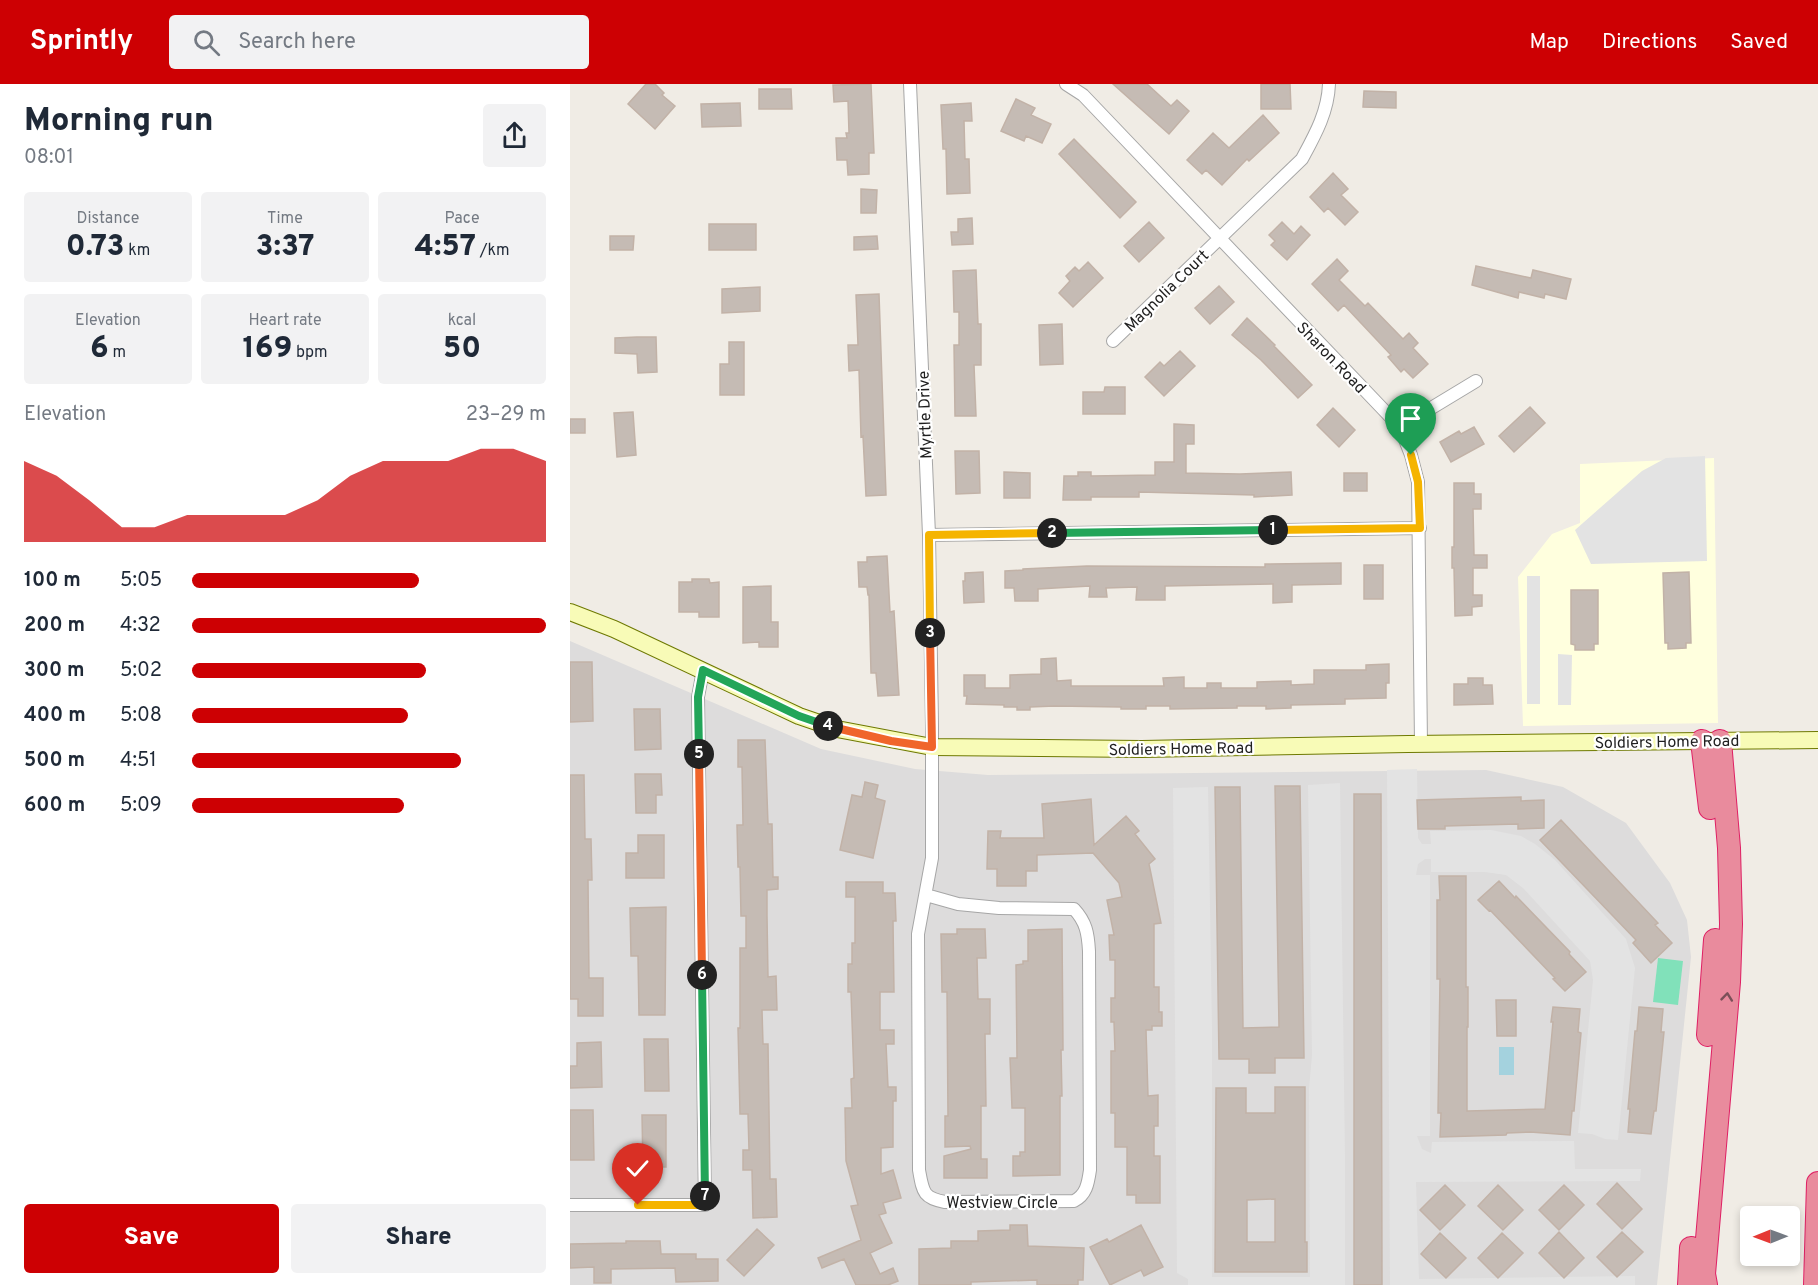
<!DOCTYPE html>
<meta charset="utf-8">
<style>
body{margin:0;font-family:Overpass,sans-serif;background:#f2f2f3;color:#1f2937;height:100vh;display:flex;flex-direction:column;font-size:22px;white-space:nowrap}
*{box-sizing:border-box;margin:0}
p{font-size:20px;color:#747a83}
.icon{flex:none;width:33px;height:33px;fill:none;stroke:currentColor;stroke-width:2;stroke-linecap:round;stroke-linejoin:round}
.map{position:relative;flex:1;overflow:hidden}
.side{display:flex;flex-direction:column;background:#fff;width:570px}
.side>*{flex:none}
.needle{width:39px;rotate:269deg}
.fabs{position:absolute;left:1170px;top:1122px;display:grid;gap:12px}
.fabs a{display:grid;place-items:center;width:60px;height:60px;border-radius:6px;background:#fff;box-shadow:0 3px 9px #0003;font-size:30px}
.pin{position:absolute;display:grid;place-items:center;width:51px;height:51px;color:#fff;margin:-62px -26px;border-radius:50% 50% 50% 0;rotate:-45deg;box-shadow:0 0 6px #0007}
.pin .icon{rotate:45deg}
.km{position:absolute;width:30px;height:30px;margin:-15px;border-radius:50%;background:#222;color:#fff;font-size:16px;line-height:30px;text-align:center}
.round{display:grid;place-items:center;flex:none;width:63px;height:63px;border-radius:6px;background:#f2f2f3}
.headline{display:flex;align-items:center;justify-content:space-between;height:102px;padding:0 24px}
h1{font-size:33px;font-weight:800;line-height:45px}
.figures{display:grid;grid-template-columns:repeat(3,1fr);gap:9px;height:102px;padding:6px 24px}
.figures div{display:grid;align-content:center;border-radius:6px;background:#f2f2f3;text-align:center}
.figures b{font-size:30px;font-weight:800}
.figures small{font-size:16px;font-weight:400}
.figures p{font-size:16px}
.chart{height:168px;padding:12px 24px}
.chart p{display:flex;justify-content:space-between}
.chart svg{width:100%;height:108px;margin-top:6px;fill:#cd0003;opacity:.7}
.action{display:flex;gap:12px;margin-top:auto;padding:12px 24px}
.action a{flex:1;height:69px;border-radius:6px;background:#cd0003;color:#fff;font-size:24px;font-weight:800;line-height:69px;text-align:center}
.action a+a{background:#f2f2f3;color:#1f2937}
ul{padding:0 24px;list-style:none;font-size:20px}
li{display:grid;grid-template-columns:96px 72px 1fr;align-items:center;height:45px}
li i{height:15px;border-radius:8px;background:#cd0003}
header{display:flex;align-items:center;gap:36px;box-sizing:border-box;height:84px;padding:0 30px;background:#cd0003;color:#fff}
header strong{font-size:28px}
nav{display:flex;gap:33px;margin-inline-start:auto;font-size:21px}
.search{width:420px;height:54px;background:#f2f2f3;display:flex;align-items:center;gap:15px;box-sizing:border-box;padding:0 21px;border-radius:6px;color:#747a83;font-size:22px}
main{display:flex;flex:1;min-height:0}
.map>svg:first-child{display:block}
.residential{fill:#dddcdc}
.education{fill:#ffffde}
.pitch{fill:#81e1ba}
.parking{fill:#e3e3e3}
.water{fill:#a4d2de}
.building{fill:#c5bbb4;stroke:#c2b2a7;stroke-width:1.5;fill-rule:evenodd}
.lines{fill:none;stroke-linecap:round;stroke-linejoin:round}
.street-casing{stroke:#a6a6a6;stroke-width:14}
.secondary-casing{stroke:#6e7902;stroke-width:18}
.highway-casing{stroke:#df2064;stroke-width:24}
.street{stroke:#fff;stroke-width:12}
.secondary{stroke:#f8fbb7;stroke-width:16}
.highway{stroke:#e98b9d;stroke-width:22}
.oneway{stroke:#7a5058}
.split-1-casing{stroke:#fff;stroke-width:12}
.split-2-casing{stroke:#fff;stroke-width:12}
.split-3-casing{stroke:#fff;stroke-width:12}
.split-4-casing{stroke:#fff;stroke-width:12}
.split-5-casing{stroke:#fff;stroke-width:12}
.split-6-casing{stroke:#fff;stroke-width:12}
.split-7-casing{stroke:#fff;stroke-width:12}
.split-8-casing{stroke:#fff;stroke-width:12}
.split-1{stroke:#f5b400;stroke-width:8}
.split-2{stroke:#22a559;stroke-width:8}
.split-3{stroke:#f5b400;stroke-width:8}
.split-4{stroke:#f0652b;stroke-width:8}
.split-5{stroke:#22a559;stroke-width:8}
.split-6{stroke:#f0652b;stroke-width:8}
.split-7{stroke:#22a559;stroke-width:8}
.split-8{stroke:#f5b400;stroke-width:8}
.labels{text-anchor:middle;stroke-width:4.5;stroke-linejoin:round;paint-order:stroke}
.street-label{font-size:16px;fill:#1f1f1f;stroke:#fff}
</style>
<header>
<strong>Sprintly</strong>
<div class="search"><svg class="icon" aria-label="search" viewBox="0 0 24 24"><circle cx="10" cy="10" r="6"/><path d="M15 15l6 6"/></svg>Search here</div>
<nav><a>Map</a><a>Directions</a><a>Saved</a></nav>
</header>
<main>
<section class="side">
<div class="headline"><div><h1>Morning run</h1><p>08:01</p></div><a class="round"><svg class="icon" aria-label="share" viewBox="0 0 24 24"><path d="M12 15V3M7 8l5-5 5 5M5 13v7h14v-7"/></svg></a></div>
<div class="figures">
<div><p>Distance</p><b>0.73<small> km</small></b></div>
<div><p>Time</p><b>3:37</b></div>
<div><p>Pace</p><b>4:57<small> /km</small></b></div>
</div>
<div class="figures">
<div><p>Elevation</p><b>6<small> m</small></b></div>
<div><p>Heart rate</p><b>169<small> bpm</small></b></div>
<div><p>kcal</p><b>50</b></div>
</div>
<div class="chart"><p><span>Elevation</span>23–29 m</p>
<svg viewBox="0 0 160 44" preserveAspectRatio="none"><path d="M0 44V11L10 17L20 27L30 38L40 38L50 33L60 33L70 33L80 33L90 27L100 17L110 11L120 11L130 11L140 6L150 6L160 11V44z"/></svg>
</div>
<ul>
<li><b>100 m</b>5:05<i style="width:64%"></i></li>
<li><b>200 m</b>4:32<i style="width:100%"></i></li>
<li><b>300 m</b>5:02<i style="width:66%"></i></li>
<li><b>400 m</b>5:08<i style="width:61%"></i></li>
<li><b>500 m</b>4:51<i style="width:76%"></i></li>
<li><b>600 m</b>5:09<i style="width:60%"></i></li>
</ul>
<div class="action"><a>Save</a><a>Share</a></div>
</section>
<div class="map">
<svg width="1248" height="1201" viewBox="0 0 1248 1201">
<rect width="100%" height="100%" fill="#f0ece5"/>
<path class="residential" d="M0,557L251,665L345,685L418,691L916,686L993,703L1056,739L1100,799L1117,836L1121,873L1087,1201H0Z"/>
<path class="education" d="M1144,374L1148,639L953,642L948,493L982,450L1010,439V380Z"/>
<path class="pitch" d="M1088,874L1113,877L1108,921L1083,918Z"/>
<path class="parking" d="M1135,372L1137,477L1021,480L1005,446L1072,387L1096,374Z
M957,492H970V620H957Z
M988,570L1002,571L1001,621H988Z
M847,685L848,754L852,760H861L860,747L921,746L951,752L965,760L985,776L1056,855L1065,884L1048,1056L1035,1055L1022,1050L1008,1049L1023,896L1020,877L953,804L936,791L915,788H861V775H855L848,780L846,791H860V1052H847L852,1065L861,1069L862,1058L1004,1057L1005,1085H1071L1070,1097L846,1098L849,1195L1065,1192V1201H820L817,686Z
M770,699L775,1074V1201H618V1195L607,1189L603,704L638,703L642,945V1193H740L739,1005L742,971L738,701Z"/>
<path class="water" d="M929,963H944V991H929Z"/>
<path class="building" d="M76,0H85L94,9L92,11L105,22L85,45L58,20Z
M301,0L304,69H299V90L278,91L277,76H267L266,54H277L276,49H279L278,17L264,18L263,1Z
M543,0H577L601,22L607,16L619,27L599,50Z
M691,0H720L721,25H691Z
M189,5H221L222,25H189Z
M794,7L826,8V24L793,23Z
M446,15L465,24L461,31L481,40L472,59L456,52L454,57L431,47Z
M170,19L171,42L132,43L131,20Z
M401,19L402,37H394L395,75H399L400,109L377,110L376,65H373L371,21Z
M693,31L709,49L679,77L677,75L652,101L636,86L632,90L617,76L643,49L659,64Z
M504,55L566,118L550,134L489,70Z
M763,89L778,105L771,111L788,128L775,141L758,124L754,128L740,113Z
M291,105L307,106L306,129H291Z
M402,134L403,160L382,161L381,148H388V135Z
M579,138L594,154L569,178L554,162Z
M712,138L724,150L731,142L740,151L717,176L701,161L705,157L699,151Z
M139,140H186V166H139Z
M40,152H64L63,166H40Z
M307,152L308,165L284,166V153Z
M767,175L778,187L769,196L795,222L798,219L833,255L839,249L848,259L843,264L858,280L843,294L834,285L831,288L818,273L821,271L774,221L768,227L742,200Z
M518,178L533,194L503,223L489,209L500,197L496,192L505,183L509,187Z
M906,182L961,194L963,186L1001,195L996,215L975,210L974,214L949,208L948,214L902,201Z
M406,186L408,240H411V281H404L406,332H385L384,261H389V228H384L383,187Z
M649,202L664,218L640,240L625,224Z
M190,203V227L152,229V205Z
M309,210L316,411L296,412L293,352L291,353L289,286L279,287L278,261H288L286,211Z
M677,234L705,261L704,262L742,301L728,314L691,276L662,251Z
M492,240L493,280L470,281L469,241Z
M67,253H86L87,288L68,289L67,270L45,269V254Z
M159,258H174V311H150V280H159Z
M610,267L625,282L594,312L575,293L590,278L594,282Z
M535,303H555V330H513V308H534Z
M960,323L975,339L944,368L929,352Z
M763,324L785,346L769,363L747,341Z
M63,328L66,371L47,373L44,329Z
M0,335H15V349H0Z
M604,340L624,341V360H616V389L670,390L721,388L722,411L684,413V411L569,408V413H521V416H493L494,392H508V388H521V392L585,391V378H604Z
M904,343L914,360L881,378L870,358L889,347L891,350Z
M385,367H409L410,409L386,410Z
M434,388L460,389V414H434Z
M774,389H797V407H774Z
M884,399H904V410H911V425H903L904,471H917V484H903V511H912V522L902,523V531L885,532L884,484H882V463H884Z
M317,472L320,528L324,527L329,611L308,612L306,589H301L299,511H298L297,503H289L288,478H297V473Z
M771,479V500L722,501V518L703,519V500L595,502V516H566L567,503L536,504L537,513H519L520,502L468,505V517H445L444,504H435V487L453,486V485L517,482L695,483V480Z
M794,481H813V515H794Z
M413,488L414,518L394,519L393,497H395V489Z
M1119,488L1121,559H1116V564L1098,565V559H1095L1093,489Z
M122,495H139L140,499L149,498V533H129V528H109V498H122Z
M201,502V538H208V563H189V558L173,559V503Z
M1001,506H1028V560H1024V566H1005V561L1001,560Z
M486,574L487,597L501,596V602H594L593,594L614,593V604H637V599H651V604H687V598L721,597V601L744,600V586H796V581L819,580V599H816V614L775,615V620L721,621V624L696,625V622H667V624L600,625V622H576V625H551V623L485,622L460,623V626H447V623H434V621L396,620L397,612H394V591H415V604H440V591L471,590V575Z
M0,578H22L23,637L0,638Z
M898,594H913V601H922L923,620L884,621V600H898Z
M64,625H90L91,665L65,666Z
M168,656H195L198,740H202L203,793H208V805L197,806V832L198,893L206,892L207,926H192L193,960H198L200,1095H206L207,1133L183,1134L182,1086H173V1066H179L178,1030H170L168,944H170V864H176V832H171L170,783H168L167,741H173L172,683H168Z
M65,690H91L92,711H86V729H66Z
M0,691H14L15,755H21L22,796H18L19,894H33V932H8V915H0Z
M295,698L308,701L305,714L315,717L303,774L270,766L282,711L292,713Z
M705,702H730L734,974H705V989H679V975H649L645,703H670L673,944L709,943Z
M784,710H811L812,1201H784Z
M951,713V717L974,716V744L948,745V740L875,742V745H848L847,716Z
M521,715L524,761L556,732L569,747L565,750L585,775L579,780L591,839L584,840V903H589V928H592V942H582V946H576L578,1012L588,1011V1042H584V1072H590V1119H566V1111H557V1063H545V1029H541V967H545L544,938H541V914H545V876H540L539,851H544L537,816L552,813L549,799L523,769L467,771V787H456V802H427V785H417L418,747H431L430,754H474L472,720Z
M991,736L1088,839L1085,841L1102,859L1081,879L1063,859L1066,856L970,756Z
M68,751H94V794H56V769H68Z
M869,792H896V903H898V943H897V1027L975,1025L983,938H981L983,923L1010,925L1008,948L1011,949L1004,1027H1002L1000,1051L960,1048L937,1049L936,1051L870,1053L871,1029H868L870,895H867V816H870Z
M929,797L945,814L946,812L1000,868L999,870L1016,888L995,907L983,895L985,894L920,826L919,827L908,816Z
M276,798H313V809H325L326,837H323L324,908H310V946H324V960H316L318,1003H326V1017H323V1063L311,1064V1090L323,1086L331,1114L313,1119L316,1129L309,1131L322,1159L300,1169L310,1190L323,1184L328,1197L318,1201H286L274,1175L252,1184L248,1174L291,1156L281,1122L288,1121L276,1077L275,1024H282L281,995L284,994L281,908H278V880H282V859H285V813H276Z
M96,823L95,931H69L68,872H61L60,824Z
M387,845H415L416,874H407L408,915H420V950H415L416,1022H411V1075H417V1094H374V1072L401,1065L400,1062L375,1063V1032H378L377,908H372L371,850H387Z
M492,845L493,966H491L492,1012H490V1091L443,1092V1072H450V1068H455V1024H442L440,974H447L446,881L453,880V877H458V846Z
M926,916H946V952H927Z
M1069,923L1093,925L1091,948H1094L1086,1027H1084L1081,1050L1058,1048L1060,1025H1058L1065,947H1067Z
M74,955H98L99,1007H75Z
M31,958L32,1003L0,1004V982H7V959Z
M705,1003H735V1158H737V1188H645L646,1004H676V1029H705ZM705,1115V1158H677V1116Z
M0,1026H23L24,1076H0Z
M72,1031H96V1083H73Z
M1047,1099L1072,1125L1052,1145L1027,1120Z
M875,1101L895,1121L870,1146L850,1126Z
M928,1101L953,1126L933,1146L908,1122Z
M994,1101L1014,1121L989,1146L969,1126Z
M440,1141H457L458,1162L514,1164L513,1196H508V1201H467V1196L401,1198V1201H349V1165L381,1164V1157H408V1147L440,1146Z
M571,1141L593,1183L574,1192L571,1186L540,1201L520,1163L537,1155L539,1158Z
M187,1145L204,1161L174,1192L157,1176Z
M989,1148L1014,1174L994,1194L969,1169Z
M1052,1148L1073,1168L1047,1193L1027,1173Z
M870,1149L896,1174L876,1194L851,1170Z
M932,1149L953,1169L928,1194L908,1174Z
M56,1157H90L91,1170H126V1175H148V1197L106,1198L105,1184L41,1185V1199H24V1183L0,1184V1160L56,1159Z"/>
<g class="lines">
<defs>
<path id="street" d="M340,0L359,451L362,642V774L348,850L349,1086C353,1108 353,1114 375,1118L504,1117C516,1111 518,1100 520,1086L519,867C518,849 516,838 504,825L429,824L388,820L356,811
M496,0L513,11L830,343L841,371L848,398L851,660
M543,257L732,75C745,51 758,28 759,0
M830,343L906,297
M359,451L850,444
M0,1121H135L128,613L133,586"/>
<path id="secondary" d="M0,528L44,545L229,632L267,645L362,663L572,665L838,660L1248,656"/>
<path id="highway" d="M1132,657L1140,724
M1138,951L1145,856
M1119,1201L1121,1164
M1136,1201L1134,1190L1159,898L1161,840L1159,764L1150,657
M1245,1201L1248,1099"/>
</defs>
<use href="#street" class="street-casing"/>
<use href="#secondary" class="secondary-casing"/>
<use href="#highway" class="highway-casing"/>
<use href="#street" class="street"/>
<use href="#secondary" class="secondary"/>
<use href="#highway" class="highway"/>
</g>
<defs><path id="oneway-chevron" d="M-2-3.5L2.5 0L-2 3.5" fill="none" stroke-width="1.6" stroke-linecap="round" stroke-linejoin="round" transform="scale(1.5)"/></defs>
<use class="oneway" href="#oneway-chevron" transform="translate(1157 913) rotate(-84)"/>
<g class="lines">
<defs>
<path id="split-1" d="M703,446L850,444L848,398L841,371"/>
<path id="split-2" d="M482,449L703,446"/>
<path id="split-3" d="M360,549L359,451L482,449"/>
<path id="split-4" d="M258,642L321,657L362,663L360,549"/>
<path id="split-5" d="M129,670L128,613L133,586L229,632L258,642"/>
<path id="split-6" d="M129,670L132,891"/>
<path id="split-7" d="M132,891L135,1112"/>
<path id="split-8" d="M68,1121H135V1112"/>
</defs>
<use href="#split-1" class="split-1-casing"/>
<use href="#split-2" class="split-2-casing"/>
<use href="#split-3" class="split-3-casing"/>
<use href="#split-4" class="split-4-casing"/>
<use href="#split-5" class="split-5-casing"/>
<use href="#split-6" class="split-6-casing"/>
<use href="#split-7" class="split-7-casing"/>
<use href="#split-8" class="split-8-casing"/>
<use href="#split-1" class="split-1"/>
<use href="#split-2" class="split-2"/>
<use href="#split-3" class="split-3"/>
<use href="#split-4" class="split-4"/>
<use href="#split-5" class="split-5"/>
<use href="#split-6" class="split-6"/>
<use href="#split-7" class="split-7"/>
<use href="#split-8" class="split-8"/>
</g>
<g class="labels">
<g class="street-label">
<text transform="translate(596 206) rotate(-44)" y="6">Magnolia Court</text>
<text transform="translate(762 273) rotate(46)" y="6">Sharon Road</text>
<text transform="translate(354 331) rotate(-92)" y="6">Myrtle Drive</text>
<text transform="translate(1097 657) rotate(-1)" y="6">Soldiers Home Road</text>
<text transform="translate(611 664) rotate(-1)" y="6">Soldiers Home Road</text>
<text x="432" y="1124">Westview Circle</text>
</g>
</g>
</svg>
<div class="fabs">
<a><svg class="needle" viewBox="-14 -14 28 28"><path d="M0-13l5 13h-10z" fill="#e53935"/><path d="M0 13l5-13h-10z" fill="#747a83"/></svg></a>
</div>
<div class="pin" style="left:841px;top:371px;background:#1e9e55"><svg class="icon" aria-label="arrive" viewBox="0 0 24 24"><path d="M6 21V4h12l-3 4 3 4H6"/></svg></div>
<div class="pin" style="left:68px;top:1121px;background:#d93025"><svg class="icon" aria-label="check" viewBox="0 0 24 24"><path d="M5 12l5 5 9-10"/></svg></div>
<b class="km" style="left:703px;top:446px">1</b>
<b class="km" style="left:482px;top:449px">2</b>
<b class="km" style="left:360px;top:549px">3</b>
<b class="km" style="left:258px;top:642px">4</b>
<b class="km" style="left:129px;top:670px">5</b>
<b class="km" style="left:132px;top:891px">6</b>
<b class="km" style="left:135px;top:1112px">7</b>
</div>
</main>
